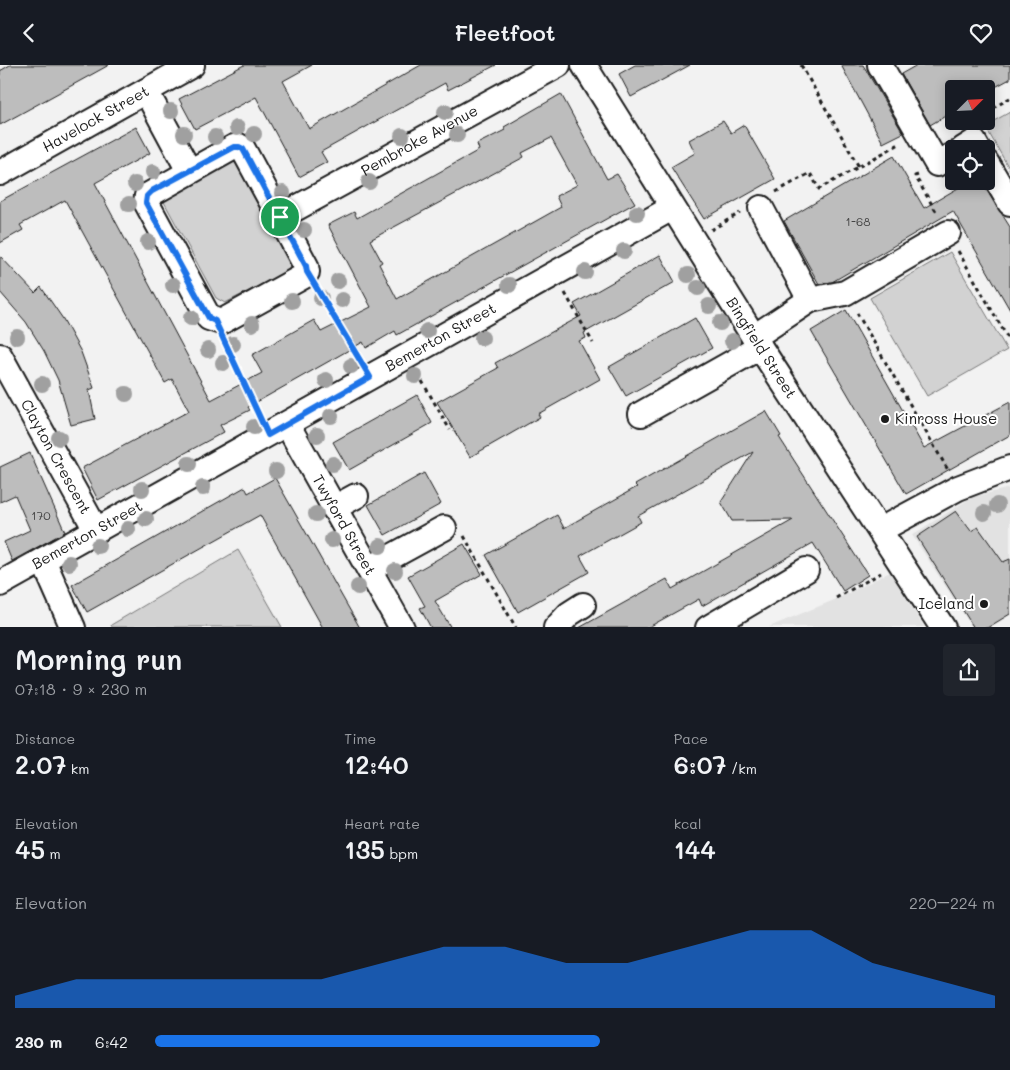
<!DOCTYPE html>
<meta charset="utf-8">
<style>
body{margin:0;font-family:Mali,sans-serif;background:#20242c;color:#f1f3f6;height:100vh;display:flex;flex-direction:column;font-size:19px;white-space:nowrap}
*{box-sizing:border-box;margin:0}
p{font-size:16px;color:#9ea1a6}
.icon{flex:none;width:28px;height:28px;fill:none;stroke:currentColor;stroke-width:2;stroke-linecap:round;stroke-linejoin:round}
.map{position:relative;height:562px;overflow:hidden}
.sheet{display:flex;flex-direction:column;background:#171b24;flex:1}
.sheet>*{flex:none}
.needle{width:32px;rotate:66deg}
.tools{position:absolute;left:945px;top:15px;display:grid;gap:10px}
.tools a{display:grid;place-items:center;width:50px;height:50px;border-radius:5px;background:#171b24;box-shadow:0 2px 12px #0003;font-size:25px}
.pin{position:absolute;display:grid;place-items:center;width:42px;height:42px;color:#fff;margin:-21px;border:2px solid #fff;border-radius:50%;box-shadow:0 1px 5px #0007}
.round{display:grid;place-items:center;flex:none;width:52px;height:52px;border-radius:5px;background:#20242c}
.head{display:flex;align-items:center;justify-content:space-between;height:85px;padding:0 15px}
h1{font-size:28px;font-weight:600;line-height:38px}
.stats{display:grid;grid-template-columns:repeat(3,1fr);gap:8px;height:85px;padding:5px 15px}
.stats div{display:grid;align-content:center}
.stats b{font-size:25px;font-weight:600}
.stats small{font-size:14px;font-weight:400}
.stats p{font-size:14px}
.chart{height:140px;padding:10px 15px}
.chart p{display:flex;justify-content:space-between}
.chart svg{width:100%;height:90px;margin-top:5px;fill:#1a73e8;opacity:.7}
ul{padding:0 15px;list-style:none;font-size:16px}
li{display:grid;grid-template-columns:80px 60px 1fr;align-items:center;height:38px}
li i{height:12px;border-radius:6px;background:#1a73e8}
header{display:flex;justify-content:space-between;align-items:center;height:65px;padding:0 15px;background:#171b24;font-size:22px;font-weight:600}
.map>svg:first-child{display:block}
.built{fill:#e2e2e2}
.green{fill:#d2d2d2;stroke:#777}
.building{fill:#bdbdbd;stroke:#1c1c1c;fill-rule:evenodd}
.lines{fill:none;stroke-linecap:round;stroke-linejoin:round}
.minor-casing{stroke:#1c1c1c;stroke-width:28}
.path{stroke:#1c1c1c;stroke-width:3;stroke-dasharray:4 4;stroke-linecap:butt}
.minor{stroke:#fff;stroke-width:24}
.tree{fill:#a0a0a0}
.route-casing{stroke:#fff;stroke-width:10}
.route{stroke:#1a73e8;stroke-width:6}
.poi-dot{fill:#1c1c1c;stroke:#fff;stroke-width:2}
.labels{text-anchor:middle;stroke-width:4;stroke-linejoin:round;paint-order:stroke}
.number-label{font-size:12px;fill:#444}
.street-label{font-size:15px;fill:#1c1c1c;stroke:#fff}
.poi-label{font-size:15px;fill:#1c1c1c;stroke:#fff;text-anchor:start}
</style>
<header><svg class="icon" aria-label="back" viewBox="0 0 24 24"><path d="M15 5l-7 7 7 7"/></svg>Fleetfoot<svg class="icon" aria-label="heart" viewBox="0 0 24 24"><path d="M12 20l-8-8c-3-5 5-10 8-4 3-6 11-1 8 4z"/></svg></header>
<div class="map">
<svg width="1010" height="563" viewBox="0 0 1010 563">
<rect width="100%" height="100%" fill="#f2f2f2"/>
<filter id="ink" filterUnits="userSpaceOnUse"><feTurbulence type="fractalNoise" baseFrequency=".02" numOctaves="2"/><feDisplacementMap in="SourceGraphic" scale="10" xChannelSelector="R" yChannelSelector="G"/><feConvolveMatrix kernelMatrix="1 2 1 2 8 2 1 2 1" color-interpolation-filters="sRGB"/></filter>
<g filter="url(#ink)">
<path class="built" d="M1010,423V550L989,562H972L912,470L972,432Z
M890,507L924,562H769L839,533Z"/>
<path class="green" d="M1010,47V105L985,61Z
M231,95L239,101L292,199L286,207L225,238L216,233L163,135Z
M950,187L1007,285L927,331L870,233Z
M238,485L282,562H112L111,560Z"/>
<path class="building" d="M10,0H109L0,60V6Z
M244,0H312L283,16L309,64L421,0H496L448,25L445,18L321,87L327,97L299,112L256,32L195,64L179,34Z
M635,0H690L631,32L619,9Z
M841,0H863L903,68L883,78Z
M917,0H1010V14L986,27V24H954V46L930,60L901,9Z
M561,29L607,114L617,109L635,138L397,270L395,266L366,283L363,277L248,342L250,345L220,360L224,367L98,435L82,403L189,346L172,314L165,318L65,135L20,160L23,165L0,178V136L136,62L150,88L95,118L211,335L262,308L252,290L314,255L321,267L371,242L328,160L354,147L357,153L479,85L477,79L505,65L504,62ZM551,73L577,120L556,131L561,142L397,234L379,199L382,197L370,175L524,92L522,88Z
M723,56L731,68L744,60L775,114L704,154L671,102L695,88L689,75Z
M894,91L924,143L970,116H981L1010,162V245L953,146L832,217L819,219L784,156Z
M660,190L675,217L584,268L586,273L579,276L600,314L538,349L540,352L470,392L437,337L498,303L495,298L581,251L574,239Z
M0,191L35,228L41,222L63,254L81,287L94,323L89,325L95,354L71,360L58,315L44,286L26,257L0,227Z
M846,245L924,383L1010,337V370L906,429L811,266Z
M695,253L712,283L626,331L609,302Z
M417,330L432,358L349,405L333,377Z
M766,346L781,371L779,372L868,510L843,526L813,478L702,541L699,534L647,563H579L667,514L672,524L793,455L732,456L721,437L753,387L638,451L641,457L580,491L589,507L518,547L486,490L557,450L564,463L637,422L635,420Z
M30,388L65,467L12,496L4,477L30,465L15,430L0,437V402Z
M424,408L441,439L385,470L368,440Z
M275,413L360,563H323L260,450L87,547L72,520L245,422L248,428Z
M956,446L971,466L978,462L1003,497L1010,494V549L987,563H974L917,472Z
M464,479L482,509L435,536L451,563H431L420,543L425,541L408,511Z"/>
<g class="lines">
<defs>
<g id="minor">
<path id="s1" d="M584,0L760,282L943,563"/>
<path d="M880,0L937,99L954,89"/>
<path d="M146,26L189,106"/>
<path d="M239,81L243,84L306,201L307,207L304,211L221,257L209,253L146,137L147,131L234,82Z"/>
<path d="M963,84L974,77L978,84"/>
<path d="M986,97L1010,138"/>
<path id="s2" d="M0,108L192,0"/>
<path id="s3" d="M280,152L558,0"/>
<path d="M810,235L845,228L948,168"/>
<path d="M754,272L810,235L761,143"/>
<path id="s4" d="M0,291L96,465"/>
<path d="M641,349L760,282"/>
<path id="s5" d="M287,359L402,563"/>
<path d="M334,443L356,431"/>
<path d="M880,465L958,423L1010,403"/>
<path d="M43,495L73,563"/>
<path d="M369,504L444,463"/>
<path id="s6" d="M0,519L672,143"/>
<path d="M556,563L569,549L583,540"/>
<path d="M708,563L806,505"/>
</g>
</defs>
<use href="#minor" class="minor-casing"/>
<path class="path" d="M801,0L859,102
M986,47L1010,33
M918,110L915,111L937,148
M776,127L810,108L819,124L901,78
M711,165L740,148
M958,186L1010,277
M319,227L358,292
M565,228L593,278
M857,248L948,405
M225,277L259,349
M418,309L450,365
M464,471L516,563
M836,533L881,508"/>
<use href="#minor" class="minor"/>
</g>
<g class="tree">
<circle cx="171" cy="46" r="8"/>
<circle cx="445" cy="47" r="8"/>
<circle cx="237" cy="63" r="8"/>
<circle cx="184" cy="69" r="8"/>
<circle cx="254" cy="69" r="8"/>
<circle cx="457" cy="70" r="8"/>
<circle cx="402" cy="71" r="8"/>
<circle cx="215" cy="72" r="8"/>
<circle cx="153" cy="107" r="8"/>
<circle cx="369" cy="117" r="8"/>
<circle cx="135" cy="119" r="8"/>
<circle cx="283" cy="128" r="8"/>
<circle cx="129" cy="139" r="8"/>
<circle cx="637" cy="148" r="8"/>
<circle cx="304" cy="165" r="8"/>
<circle cx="148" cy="177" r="8"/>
<circle cx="624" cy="186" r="8"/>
<circle cx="585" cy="207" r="8"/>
<circle cx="688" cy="210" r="8"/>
<circle cx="338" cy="216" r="8"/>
<circle cx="173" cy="220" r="8"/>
<circle cx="509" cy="220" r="8"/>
<circle cx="698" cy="223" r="8"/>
<circle cx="321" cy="233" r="8"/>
<circle cx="342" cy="235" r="8"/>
<circle cx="292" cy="236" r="8"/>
<circle cx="709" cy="241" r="8"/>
<circle cx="191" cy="253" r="8"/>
<circle cx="720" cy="258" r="8"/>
<circle cx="252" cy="259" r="8"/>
<circle cx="427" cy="266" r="8"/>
<circle cx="17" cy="272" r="8"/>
<circle cx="482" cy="273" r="8"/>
<circle cx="732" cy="276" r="8"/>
<circle cx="233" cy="279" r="8"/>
<circle cx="208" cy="285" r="8"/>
<circle cx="223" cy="298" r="8"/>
<circle cx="351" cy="301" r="8"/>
<circle cx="415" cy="311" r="8"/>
<circle cx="326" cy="315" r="8"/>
<circle cx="42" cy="319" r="8"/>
<circle cx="126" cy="329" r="8"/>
<circle cx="331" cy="351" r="8"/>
<circle cx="254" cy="362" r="8"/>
<circle cx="317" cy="370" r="8"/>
<circle cx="59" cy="373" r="8"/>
<circle cx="189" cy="399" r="8"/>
<circle cx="333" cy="399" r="8"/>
<circle cx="276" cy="406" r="8"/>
<circle cx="203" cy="423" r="8"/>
<circle cx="142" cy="424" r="8"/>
<circle cx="997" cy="440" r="8"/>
<circle cx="984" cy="448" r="8"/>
<circle cx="316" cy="449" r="8"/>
<circle cx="146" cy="454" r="8"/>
<circle cx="128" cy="464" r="8"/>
<circle cx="332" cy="475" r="8"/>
<circle cx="98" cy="481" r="8"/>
<circle cx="380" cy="481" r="8"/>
<circle cx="69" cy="498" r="8"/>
<circle cx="395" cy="506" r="8"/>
<circle cx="358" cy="522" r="8"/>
</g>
</g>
<g class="lines" filter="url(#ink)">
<defs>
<path id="route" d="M234,82H239L243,84L306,201L307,207L370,312L268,370L215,256L209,253L146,138L147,131L152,126Z"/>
</defs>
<use href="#route" class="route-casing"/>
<use href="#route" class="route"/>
</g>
<g class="poi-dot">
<circle cx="885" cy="354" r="5"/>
<circle cx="984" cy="539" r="5"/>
</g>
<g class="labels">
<g class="number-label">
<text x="858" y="161">1-68</text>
<text x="41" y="455">170</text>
</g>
<g class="street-label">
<text dy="5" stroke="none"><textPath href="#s2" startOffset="110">Havelock Street</textPath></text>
<text dy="5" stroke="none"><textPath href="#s3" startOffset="159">Pembroke Avenue</textPath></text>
<text dy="5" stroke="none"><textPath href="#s6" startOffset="505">Bemerton Street</textPath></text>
<text dy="5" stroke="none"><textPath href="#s1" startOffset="334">Bingfield Street</textPath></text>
<text dy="5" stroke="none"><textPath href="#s4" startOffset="115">Clayton Crescent</textPath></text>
<text dy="5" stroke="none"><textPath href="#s5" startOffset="116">Twyford Street</textPath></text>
<text dy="5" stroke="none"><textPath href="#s6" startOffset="100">Bemerton Street</textPath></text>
</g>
<g class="poi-label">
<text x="895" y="359">Kinross House</text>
<text x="974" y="544" text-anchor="end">Iceland</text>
</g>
</g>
</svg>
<div class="tools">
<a><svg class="needle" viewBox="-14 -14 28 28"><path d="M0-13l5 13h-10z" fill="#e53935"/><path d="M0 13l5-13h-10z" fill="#9ea1a6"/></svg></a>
<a><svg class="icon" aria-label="locate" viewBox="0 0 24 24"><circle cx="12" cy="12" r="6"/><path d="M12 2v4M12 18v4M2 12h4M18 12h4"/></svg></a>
</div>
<div class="pin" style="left:280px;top:152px;background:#1e9e55"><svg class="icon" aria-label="arrive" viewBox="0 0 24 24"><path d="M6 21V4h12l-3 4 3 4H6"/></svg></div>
</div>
<section class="sheet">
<div class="head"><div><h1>Morning run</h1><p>07:18 · 9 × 230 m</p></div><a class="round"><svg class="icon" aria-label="share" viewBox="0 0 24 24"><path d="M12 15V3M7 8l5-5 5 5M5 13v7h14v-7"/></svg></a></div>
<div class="stats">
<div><p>Distance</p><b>2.07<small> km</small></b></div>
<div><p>Time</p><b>12:40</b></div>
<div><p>Pace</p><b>6:07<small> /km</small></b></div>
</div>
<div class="stats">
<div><p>Elevation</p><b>45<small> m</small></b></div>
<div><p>Heart rate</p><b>135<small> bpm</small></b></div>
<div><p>kcal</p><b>144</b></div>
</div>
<div class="chart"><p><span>Elevation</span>220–224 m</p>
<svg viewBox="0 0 160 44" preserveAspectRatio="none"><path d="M0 44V38L10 30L20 30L30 30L40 30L50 30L60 22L70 14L80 14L90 22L100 22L110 14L120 6L130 6L140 22L150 30L160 38V44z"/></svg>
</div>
<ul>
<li><b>230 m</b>6:42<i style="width:53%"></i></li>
</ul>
</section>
